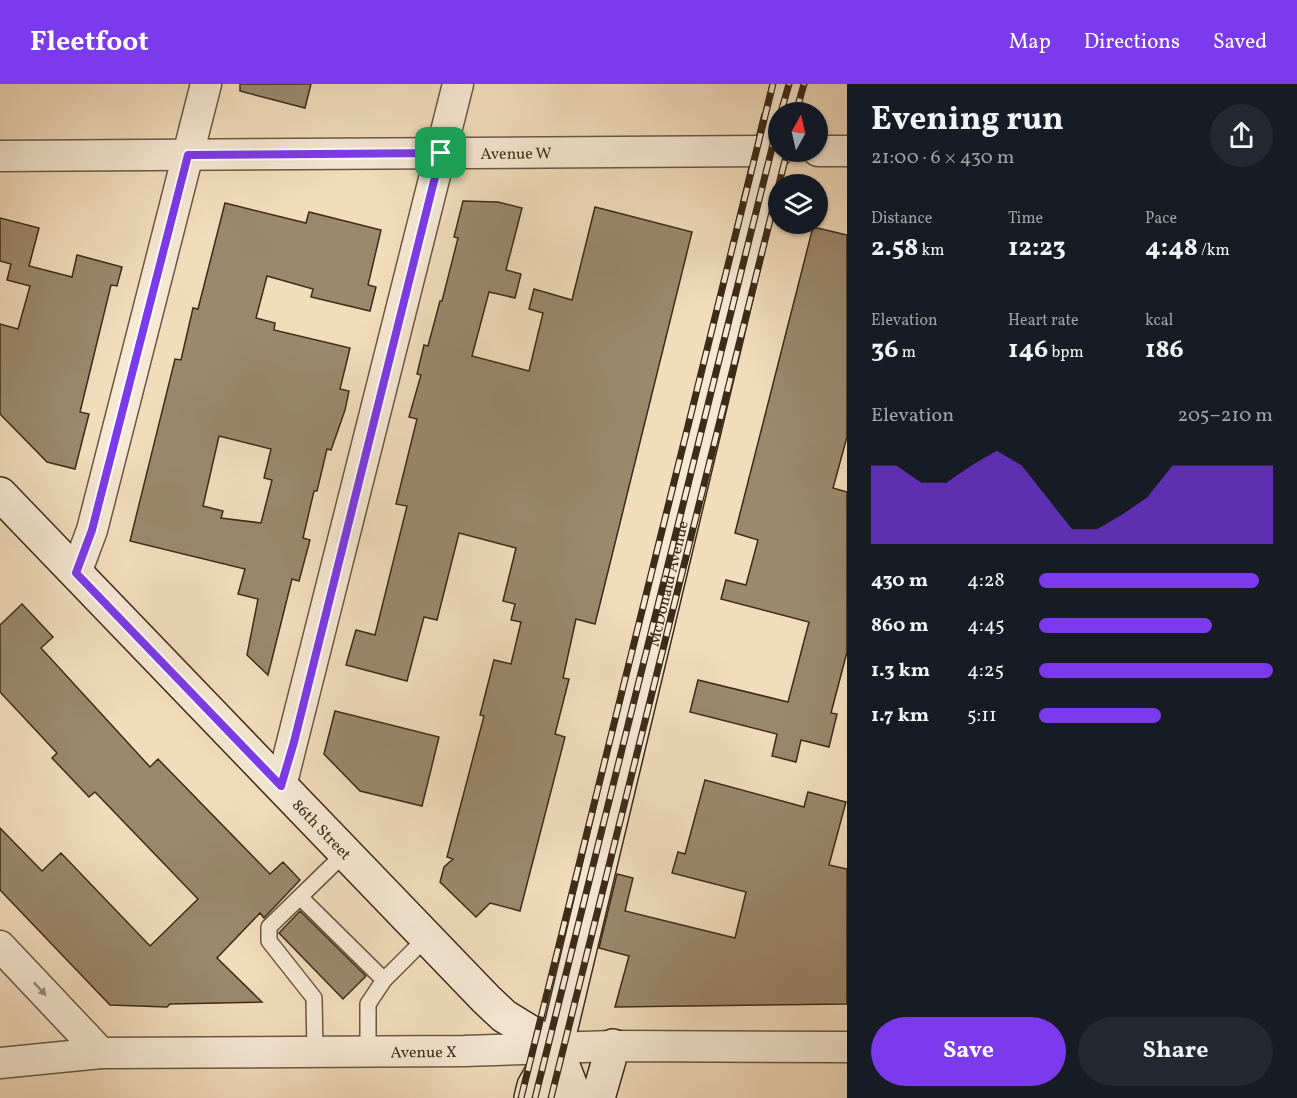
<!DOCTYPE html>
<meta charset="utf-8">
<style>
body{margin:0;font-family:Vollkorn,serif;background:#242831;color:#f1f3f6;height:100vh;display:flex;flex-direction:column;font-size:22px;white-space:nowrap}
*{box-sizing:border-box;margin:0}
p{font-size:20px;color:#9ea1a6}
.icon{flex:none;width:33px;height:33px;fill:none;stroke:currentColor;stroke-width:2;stroke-linecap:round;stroke-linejoin:round}
.map{position:relative;flex:1;overflow:hidden}
.details{display:flex;flex-direction:column;background:#171b24;width:450px}
.details>*{flex:none}
.needle{width:39px;rotate:8deg}
.fabs{position:absolute;left:768px;top:18px;display:grid;gap:12px}
.fabs a{display:grid;place-items:center;width:60px;height:60px;border-radius:50%;background:#171b24;box-shadow:0 2px 4px #0004;font-size:30px}
.pin{position:absolute;display:grid;place-items:center;width:51px;height:51px;color:#fff;margin:-26px;border-radius:12px;box-shadow:0 3px 9px #0006}
.round{display:grid;place-items:center;flex:none;width:63px;height:63px;border-radius:32px;background:#242831}
.head{display:flex;align-items:center;justify-content:space-between;height:102px;padding:0 24px}
h1{font-size:33px;font-weight:700;line-height:45px}
.metrics{display:grid;grid-template-columns:repeat(3,1fr);gap:9px;height:102px;padding:6px 24px}
.metrics div{display:grid;align-content:center}
.metrics b{font-size:26px;font-weight:700}
.metrics small{font-size:16px;font-weight:400}
.metrics p{font-size:16px}
.chart{height:168px;padding:12px 24px}
.chart p{display:flex;justify-content:space-between}
.chart svg{width:100%;height:108px;margin-top:6px;fill:#7c3aed;opacity:.7}
.primary-button{display:flex;gap:12px;margin-top:auto;padding:12px 24px}
.primary-button a{flex:1;height:69px;border-radius:36px;background:#7c3aed;color:#fff;font-size:24px;font-weight:700;line-height:69px;text-align:center}
.primary-button a+a{background:#242831;color:#f1f3f6}
ul{padding:0 24px;list-style:none;font-size:20px}
li{display:grid;grid-template-columns:96px 72px 1fr;align-items:center;height:45px}
li i{height:15px;border-radius:8px;background:#7c3aed}
header{display:flex;align-items:center;gap:36px;box-sizing:border-box;height:84px;padding:0 30px;background:#7c3aed;color:#fff}
header strong{font-size:28px}
nav{display:flex;gap:33px;margin-inline-start:auto;font-size:21px}
main{display:flex;flex:1;min-height:0}
.map>svg:first-child{display:block}
.building{fill:#9b886d;stroke:#3d2c18;stroke-width:1.5;fill-rule:evenodd}
.lines{fill:none;stroke-linecap:round;stroke-linejoin:round}
.service-casing{stroke:#6a5841;stroke-width:18}
.minor-casing{stroke:#6a5841;stroke-width:33}
.secondary-casing{stroke:#3d2c18;stroke-width:36}
.service{stroke:#f6e8d3;stroke-width:15}
.minor{stroke:#f6e8d3;stroke-width:30}
.secondary{stroke:#f6e8d3;stroke-width:33}
.rail-casing{stroke:#3d2c18;stroke-width:7}
.rail{stroke:#f6e8d3;stroke-width:4.5;stroke-dasharray:14;stroke-linecap:butt}
.oneway{fill:#9a8a76}
.route-casing{stroke:#fff;stroke-width:12}
.route{stroke:#7c3aed;stroke-width:8}
.labels{text-anchor:middle;stroke-width:6;stroke-linejoin:round;paint-order:stroke}
.street-label{font-size:16px;fill:#3d2c18;stroke:#f6e8d3}
</style>
<header>
<strong>Fleetfoot</strong>
<nav><a>Map</a><a>Directions</a><a>Saved</a></nav>
</header>
<main>
<div class="map">
<svg width="847" height="1014" viewBox="0 0 847 1014">
<rect width="100%" height="100%" fill="#f1dcbc"/>
<filter id="stains"><feTurbulence type="fractalNoise" baseFrequency=".00333" numOctaves="4"/><feColorMatrix values="0 0 0 0 .2 0 0 0 0 .09 0 0 0 0 .02 0 0 0 .5 -.17"/></filter>
<radialGradient id="worn" r=".72"><stop offset=".6" stop-color="#630" stop-opacity="0"/><stop offset="1" stop-color="#630" stop-opacity=".3"/></radialGradient>
<path class="building" d="M240,0H311L305,24L240,7Z
M463,117L498,118L522,124L506,186L521,190L515,214L489,208L472,272L529,287L543,229L529,225L534,205L572,216L595,123L692,148L595,540L576,535L563,594L569,595L555,650L565,653L520,827L490,819L476,833L440,798L444,783L453,775L447,773L484,632L480,631L494,576L511,580L521,538L511,536L515,520L503,517L516,464L459,449L437,536L424,533L407,597L346,581L356,546L375,551L407,422L396,420L417,335L409,333L421,291L417,290L424,261L428,262L440,217H442L458,154L454,153Z
M225,119L306,139L309,128L381,146L368,201L376,203L370,227L311,213L313,205L267,192L256,234L275,239L274,246L350,264L340,305L349,307L345,326L331,366L327,365L317,407H314L303,454L310,456L299,497L292,495L268,591L247,571L258,515L238,510L245,485L130,457L175,275L181,276L193,224L198,225ZM219,352L271,365L264,394L272,396L261,439L221,434L223,427L203,422Z
M0,134L39,144L29,182L72,193L77,171L122,183L117,202L111,201L80,328L89,330L75,385L47,378L0,330V240L18,245L30,202L7,196L11,180L0,177Z
M813,143L847,151V353L833,404L847,408V568L831,629L837,630L829,663L801,656L796,678L772,672L777,650L690,628L698,596L788,618L809,538L721,515L726,496L746,501L758,456L735,449Z
M22,520L53,553L41,564L150,683L158,675L270,790L283,778L300,796L264,834L260,829L217,874L262,918L170,920L167,923L110,921L0,806V744L42,787L61,769L150,862L198,815L95,708L89,713L52,674L57,669L0,608V541Z
M335,627L439,653L422,722L360,707L324,670Z
M705,696L804,723L808,708L846,718L829,781L847,785V920L615,923L629,872L599,864L617,790L633,794L625,827L735,854L746,808L672,789L678,768L685,770Z
M300,827L366,892L343,915L279,849Z"/>
<g class="lines">
<defs>
<path id="service" d="M300,813L384,896L427,853
M315,968L314,914L269,857V843L345,769
M368,968V920L384,896"/>
<g id="minor">
<path d="M818,67H847"/>
<path id="s1" d="M0,72L778,67"/>
<path d="M76,489L92,446L206,0"/>
<path d="M281,702L458,0"/>
<path d="M0,862L101,969"/>
<path id="s2" d="M0,979L101,969L464,967L613,962L847,963"/>
</g>
<g id="secondary">
<path d="M781,28L788,0"/>
<path id="s3" d="M0,410L486,915L504,932L556,964"/>
<path d="M556,964L570,1000L569,1014"/>
<path id="s4" d="M531,1014L534,1002L556,964L778,37"/>
<path d="M598,1014L613,962"/>
</g>
</defs>
<use href="#service" class="service-casing"/>
<use href="#minor" class="minor-casing"/>
<use href="#secondary" class="secondary-casing"/>
<use href="#service" class="service"/>
<use href="#minor" class="minor"/>
<use href="#secondary" class="secondary"/>
<defs>
<path id="rail" d="M781,28L789,0
M796,28L804,0
M521,1014L773,0
M535,1014L778,40
M551,1014L787,68"/>
</defs>
<use href="#rail" class="rail-casing"/>
<use href="#rail" class="rail"/>
</g>
<defs><path id="oneway-solid" d="M-6-.8H1V-3.2L6.5 0L1 3.2V.8H-6Z" transform="scale(1.5)"/></defs>
<use class="oneway" href="#oneway-solid" transform="translate(40 905) rotate(47)"/>
<g class="lines">
<defs>
<path id="route" d="M441,69L294,658L281,702L76,489L92,446L188,71Z"/>
</defs>
<use href="#route" class="route-casing"/>
<use href="#route" class="route"/>
</g>
<g class="labels">
<g class="street-label">
<text dy="6" stroke="none"><textPath href="#s1" startOffset="516">Avenue W</textPath></text>
<text dy="6" stroke="none"><textPath href="#s4" startOffset="534">McDonald Avenue</textPath></text>
<text dy="6" stroke="none"><textPath href="#s3" startOffset="465">86th Street</textPath></text>
<text dy="6" stroke="none"><textPath href="#s2" startOffset="424">Avenue X</textPath></text>
</g>
</g>
<rect width="100%" height="100%" filter="url(#stains)"/>
<rect width="100%" height="100%" fill="url(#worn)"/>
</svg>
<div class="fabs">
<a><svg class="needle" viewBox="-14 -14 28 28"><path d="M0-13l5 13h-10z" fill="#e53935"/><path d="M0 13l5-13h-10z" fill="#9ea1a6"/></svg></a>
<a><svg class="icon" aria-label="layers" viewBox="0 0 24 24"><path d="M12 4l9 5-9 5-9-5zM3 14l9 5 9-5"/></svg></a>
</div>
<div class="pin" style="left:441px;top:69px;background:#1e9e55"><svg class="icon" aria-label="arrive" viewBox="0 0 24 24"><path d="M6 21V4h12l-3 4 3 4H6"/></svg></div>
</div>
<section class="details">
<div class="head"><div><h1>Evening run</h1><p>21:00 · 6 × 430 m</p></div><a class="round"><svg class="icon" aria-label="share" viewBox="0 0 24 24"><path d="M12 15V3M7 8l5-5 5 5M5 13v7h14v-7"/></svg></a></div>
<div class="metrics">
<div><p>Distance</p><b>2.58<small> km</small></b></div>
<div><p>Time</p><b>12:23</b></div>
<div><p>Pace</p><b>4:48<small> /km</small></b></div>
</div>
<div class="metrics">
<div><p>Elevation</p><b>36<small> m</small></b></div>
<div><p>Heart rate</p><b>146<small> bpm</small></b></div>
<div><p>kcal</p><b>186</b></div>
</div>
<div class="chart"><p><span>Elevation</span>205–210 m</p>
<svg viewBox="0 0 160 44" preserveAspectRatio="none"><path d="M0 44V12L10 12L20 19L30 19L40 12L50 6L60 12L70 25L80 38L90 38L100 32L110 25L120 12L130 12L140 12L150 12L160 12V44z"/></svg>
</div>
<ul>
<li><b>430 m</b>4:28<i style="width:94%"></i></li>
<li><b>860 m</b>4:45<i style="width:74%"></i></li>
<li><b>1.3 km</b>4:25<i style="width:100%"></i></li>
<li><b>1.7 km</b>5:11<i style="width:52%"></i></li>
</ul>
<div class="primary-button"><a>Save</a><a>Share</a></div>
</section>
</main>
